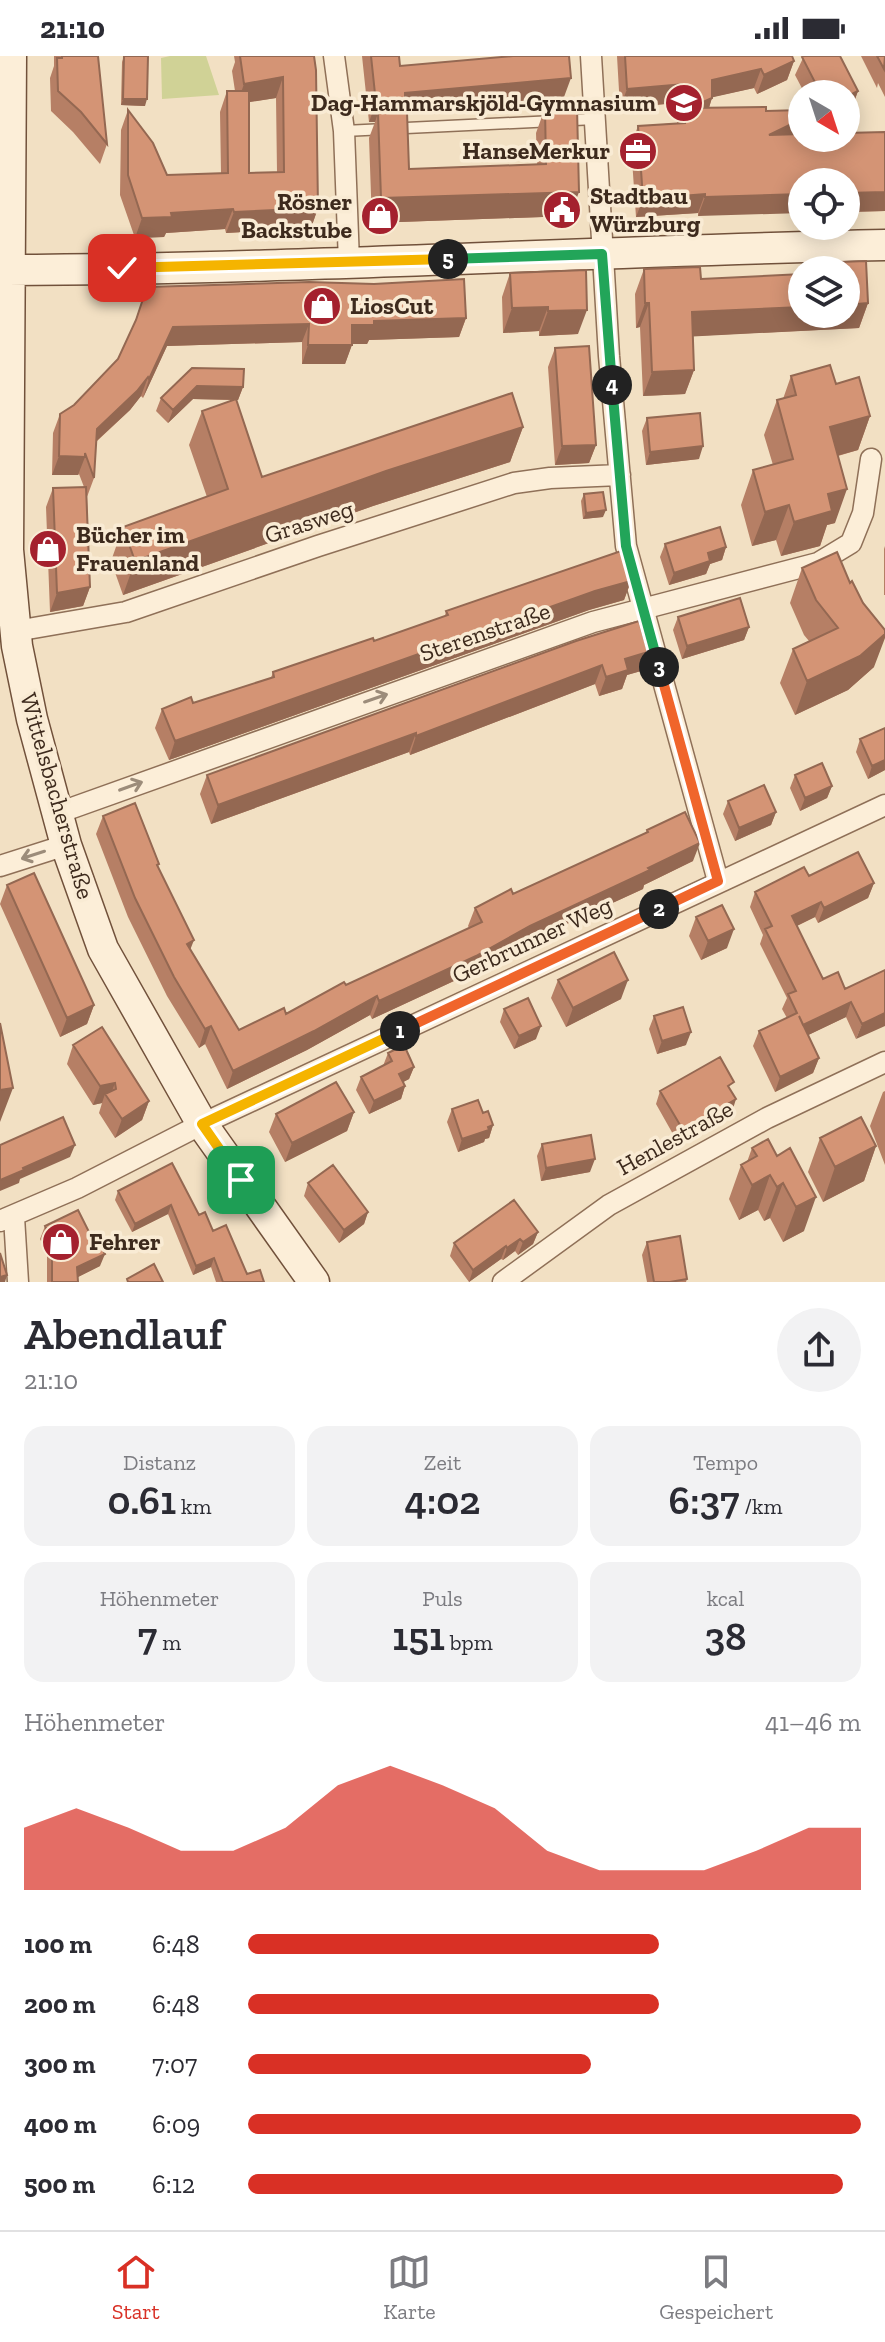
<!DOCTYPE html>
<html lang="de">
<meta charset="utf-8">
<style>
body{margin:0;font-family:"Zilla Slab",serif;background:#f2f2f3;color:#2b2b33;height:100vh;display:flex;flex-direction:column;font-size:30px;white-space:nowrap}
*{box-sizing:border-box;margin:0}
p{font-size:26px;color:#7c7c81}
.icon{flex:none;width:44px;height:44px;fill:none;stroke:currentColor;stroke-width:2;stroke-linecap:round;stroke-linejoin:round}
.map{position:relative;height:1226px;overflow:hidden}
.drawer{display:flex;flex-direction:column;background:#fff;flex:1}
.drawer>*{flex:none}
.needle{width:52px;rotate:141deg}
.buttons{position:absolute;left:788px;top:24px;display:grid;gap:16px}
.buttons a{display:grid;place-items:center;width:72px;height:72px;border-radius:50%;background:#fff;box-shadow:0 4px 20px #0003;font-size:40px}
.pin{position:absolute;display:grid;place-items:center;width:68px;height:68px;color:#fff;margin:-34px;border-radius:16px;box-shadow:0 4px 12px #0006}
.km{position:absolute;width:40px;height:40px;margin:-20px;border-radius:50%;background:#222;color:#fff;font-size:22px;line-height:40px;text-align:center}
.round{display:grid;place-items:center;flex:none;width:84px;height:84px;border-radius:42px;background:#f2f2f3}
.head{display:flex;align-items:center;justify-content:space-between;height:136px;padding:0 24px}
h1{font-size:44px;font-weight:600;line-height:60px}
.stats{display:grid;grid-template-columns:repeat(3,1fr);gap:12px;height:136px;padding:8px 24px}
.stats div{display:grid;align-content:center;border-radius:20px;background:#f2f2f3;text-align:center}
.stats b{font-size:40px;font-weight:600}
.stats small{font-size:22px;font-weight:400}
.stats p{font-size:22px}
.chart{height:224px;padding:16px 24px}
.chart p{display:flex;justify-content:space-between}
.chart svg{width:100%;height:144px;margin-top:8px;fill:#d93025;opacity:.7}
ul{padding:0 24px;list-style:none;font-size:26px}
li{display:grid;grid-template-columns:128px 96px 1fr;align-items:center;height:60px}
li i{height:20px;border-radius:10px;background:#d93025}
.status{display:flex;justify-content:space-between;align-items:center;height:56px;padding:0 40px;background:#fff;direction:ltr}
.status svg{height:22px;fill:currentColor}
.tab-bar{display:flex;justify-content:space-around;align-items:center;height:112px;border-top:2px solid #e1e1e2;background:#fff;font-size:22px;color:#7c7c81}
.tab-bar a{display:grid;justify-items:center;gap:4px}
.tab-bar .on{color:#d93025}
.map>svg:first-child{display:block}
.green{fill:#d0d296}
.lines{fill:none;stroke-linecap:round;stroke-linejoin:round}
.lane-casing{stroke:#8f7058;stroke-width:13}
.street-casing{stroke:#8f7058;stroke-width:23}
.secondary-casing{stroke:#71513b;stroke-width:33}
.lane{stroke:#fceed8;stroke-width:10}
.street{stroke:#fceed8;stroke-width:20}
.secondary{stroke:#fceed8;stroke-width:30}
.wall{fill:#b67f65;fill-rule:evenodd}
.shaded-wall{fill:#946852}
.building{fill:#d49475;stroke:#946852;stroke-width:2}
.oneway{stroke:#9c8c7a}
.split-1-casing{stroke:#fff;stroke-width:16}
.split-2-casing{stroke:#fff;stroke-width:16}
.split-3-casing{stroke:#fff;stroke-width:16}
.split-4-casing{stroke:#fff;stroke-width:16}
.split-5-casing{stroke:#fff;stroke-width:16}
.split-6-casing{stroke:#fff;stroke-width:16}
.split-1{stroke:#f5b400;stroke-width:10}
.split-2{stroke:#f0652b;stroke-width:10}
.split-3{stroke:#f0652b;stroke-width:10}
.split-4{stroke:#22a559;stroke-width:10}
.split-5{stroke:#22a559;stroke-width:10}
.split-6{stroke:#f5b400;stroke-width:10}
.labels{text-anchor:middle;stroke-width:7;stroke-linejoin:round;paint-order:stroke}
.poi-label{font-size:24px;font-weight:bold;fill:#3d2a1d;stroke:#f9ebd4;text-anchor:start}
.street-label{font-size:24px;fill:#3d2a1d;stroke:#f9ebd4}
</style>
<div class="status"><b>21:10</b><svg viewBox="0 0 49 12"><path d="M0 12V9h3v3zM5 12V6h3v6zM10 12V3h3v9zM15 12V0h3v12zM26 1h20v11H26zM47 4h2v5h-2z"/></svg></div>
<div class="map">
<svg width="885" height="1226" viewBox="0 0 885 1226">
<rect width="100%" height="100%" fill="#f2e0c3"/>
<path class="green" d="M170,0H206L219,39L162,43L161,2Z"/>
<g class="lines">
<defs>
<path id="lane" d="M344,75L595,63"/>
<path id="street" d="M334,0L344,75L349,206
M591,0L609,300L626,490L718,825
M16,575L126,556L318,490L514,427L550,422L620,419
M58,757L593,566L818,507L851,487L863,457L871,403
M0,810L66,789
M14,1161L18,1226
M0,1165L77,1132L202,1068L885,749
M503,1226L609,1149L767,1062L885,1006"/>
<path id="secondary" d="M11,0L8,494L17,590L32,663L66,789L103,893L202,1068L314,1226
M8,214C300,213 593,195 885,189"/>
</defs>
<use href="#lane" class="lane-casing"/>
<use href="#street" class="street-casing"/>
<use href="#secondary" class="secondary-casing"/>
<use href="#lane" class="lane"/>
<use href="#street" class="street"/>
<use href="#secondary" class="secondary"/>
</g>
<path class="wall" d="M54,0H98L107,88L100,108L73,76L51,55L50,22L54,10Z
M124,0L145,50L121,49L122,6Z
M234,0H314L318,152L311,172L226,177L225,173L166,177L164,181L135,182L120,139L121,74L128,54L167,119L221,117L220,56L227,35H235L232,15L235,6ZM276,42L277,116L249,117V46Z
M362,0H399L400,10L564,41L401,56L409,113L537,108L536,77L545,52L570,160L372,167L369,82L375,66H369Z
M617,0H792L794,5L787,24L757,38L754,32L712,41L709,52L766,55L802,82L885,76V155L846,156V126L698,160V157L636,161L631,89L638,70L677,67V47L620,52Z
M804,0H840L858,35L851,54L846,56V38H805L795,19Z
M861,0H885V41L878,27L877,32Z
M866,205L868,247L859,272L693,280L694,314L685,338L643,340L640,271L636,272L635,238L644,213L700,211L701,223L802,218V258H846V214H809L812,207Z
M510,217L578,278L539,280V275L503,277L502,241Z
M147,231L466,262L459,281L369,284L367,288H352L345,308H302V286L167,290L143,342L141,340L130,354L96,386L94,422L87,441V439L90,531L83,550L50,556L46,451L53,432L84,431L79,418L78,419H52L53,377L60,358L74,349L118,303L134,269Z
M555,292L596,389L589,407L555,409L548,311Z
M791,320L836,328L870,360L858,394L838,400L835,467L827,469L820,490L781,500L776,484L752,490L741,449L753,414L773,409L764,379L777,344L783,343Z
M243,331L238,344H236L262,421L523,371L510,406L373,450L123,539L111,505L123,471L207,441L189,389L202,355L234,344L193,343L168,367L156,355L161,342Z
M647,362L699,403L646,409L642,375Z
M584,438L603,461L583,463L581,445Z
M665,488L726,491L722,504L710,508L706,518L669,529L660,501Z
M885,490V539H884V493Z
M802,512L874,611L848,634L795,659L780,627L793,593L809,585L804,579L790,547Z
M631,525L624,544L589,554L169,704L155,672L162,653L193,647L271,622L273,616L374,585L445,560L446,555Z
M678,561L749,571L744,584L682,603L673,574Z
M648,596L641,615L627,619L622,633L599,640L595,628L410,699L409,696L211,768L200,738L207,719Z
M860,683L885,714L868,723L856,696Z
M795,719L832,730L827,742L800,755L790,732Z
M728,745L776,756L771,769L735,785L723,758Z
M103,760L159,808L158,811L190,894L239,974L286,958L346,929L469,872L468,870L475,852L513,838L646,777L647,774L693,805L644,829L643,833L523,888L469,918L372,963L370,959L307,994L227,1033L205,988L199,992L167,940L128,861L96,778Z
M809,820L874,827L868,842L818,867L815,861L797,870L823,923L845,933L885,914L856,983L846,961L808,979L819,1002L813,1017L775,1036L753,990L759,975L787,962L782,953L787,942L760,888L763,879L750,851L755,836Z
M7,829L94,949L87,968L60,981L0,848Z
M696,861L727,892L701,904L689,880Z
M558,924L621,943L566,971L551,942Z
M504,953L536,983L514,993L500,966Z
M654,960L686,989L657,998L649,973Z
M73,989L149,1045L142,1064L115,1082L99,1057L102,1047L93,1049L67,1008Z
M388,997L414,1011L409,1023L403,1026L405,1030L401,1043L369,1058L356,1034L361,1021L383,1010Z
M660,1035H731L732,1056L678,1087L656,1048Z
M885,1035V1109L870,1070L883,1036Z
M452,1053L483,1057L493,1069L489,1082L485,1083L484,1086L458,1096L447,1066Z
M354,1056L347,1075L285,1106L269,1076L276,1058Z
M820,1082L876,1090L864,1125L823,1146L808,1116Z
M542,1088L590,1116L541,1125L537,1100Z
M752,1092L777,1100L790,1092L804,1175L783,1186L770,1162L764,1165L758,1154L739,1164L729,1143L741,1109L747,1106Z
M172,1107L199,1159L247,1218L264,1226H216L211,1211L193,1219L168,1158L132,1176L115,1144L118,1135Z
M308,1127L368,1156L364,1168L339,1187L304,1140Z
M45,1170L100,1210L78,1221V1226H47V1197L40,1183Z
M538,1176L533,1188L518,1199L515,1195L503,1204L501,1203L469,1226L450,1200L454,1187Z
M647,1186L687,1223L686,1226H647L642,1199Z"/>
<path class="shaded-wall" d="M794,5L787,24L757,38L764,19Z
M761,13L754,32L705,43L712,24Z
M283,21L276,42L237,48L244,28Z
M571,22L564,41L401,55L398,64L378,57L375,66H369L376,47L405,37Z
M684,28L677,47L620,52L627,33Z
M858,35L851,54L846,56V41Z
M712,42L706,61L690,52Z
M123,43H147L145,50L121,49Z
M802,63V78L769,79Z
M579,136L570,160L372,167L381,142Z
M885,136V155L846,156V137Z
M705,138L698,157L636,161L643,143Z
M802,138V157L698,160L705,141Z
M318,152L311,172L226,177L234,156Z
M233,153L225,173L166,177L164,181L135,182L142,162L171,157Z
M645,247H649L640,271L636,272Z
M868,247L859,272L683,281L692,256L802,251V258H846V249Z
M548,251L539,275L503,277L512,252Z
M587,254L578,278L539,280L548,255Z
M466,262L459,281L369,284L367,288H345L352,269L374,265Z
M309,268L302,286L167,290L143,342L149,323L173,271Z
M308,289H352L345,308H302Z
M694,314L685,338L643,340L652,316Z
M148,321L141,340L130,354L90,391L97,373Z
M197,330L243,331L238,344L193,343L168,367L173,354Z
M870,360L858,394L818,405L830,371Z
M523,371L510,406L373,450L123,539L135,505L386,415Z
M596,389L589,407L555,409L562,390Z
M703,390L699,403L646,409L650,396Z
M59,400L85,401L78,419H52Z
M847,433L835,467L827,469L820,490L781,500L794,466L828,438Z
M789,449L776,484L752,490L765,456Z
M606,454L603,461L583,463L586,457Z
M726,491L722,504L710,508L706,518L669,529L674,517L708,497Z
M631,525L624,544L589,554L169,704L175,685L595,535Z
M90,531L83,550L50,556L57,537Z
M749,571L744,584L682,603L687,590Z
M885,578V582L874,611L848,634L795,659L807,625Z
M648,596L641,615L627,619L622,633L599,640L606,621L625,603Z
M602,609L595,628L410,699L416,680Z
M416,677L409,696L211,768L218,749Z
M885,704V714L868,723L872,710Z
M832,730L827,742L800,755L805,742Z
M776,756L771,769L735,785L739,772Z
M700,787L693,805L644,829L643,833L523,888L469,918L372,963L379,945Z
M874,827L868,842L818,867L824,852Z
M821,846L815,861L786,875L792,860Z
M734,873L727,892L701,904L708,885Z
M194,884L187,902V888Z
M628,924L621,943L566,971L573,952Z
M377,940L370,959L307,994L227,1033L233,1015Z
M851,946L846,961L798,984L803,969Z
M94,949L87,968L60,981L67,962Z
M885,957V970L856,983L862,968Z
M211,970L205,988L199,992L205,973Z
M541,970L536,983L514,993L519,980Z
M691,976L686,989L657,998L662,985Z
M819,1002L813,1017L775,1036L780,1021Z
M414,1011L409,1023L394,1031L399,1018Z
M115,1027L109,1043L105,1038L102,1047L93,1049L100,1030Z
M405,1030L401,1043L369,1058L374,1045Z
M13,1032L0,1066V1034Z
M736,1043L732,1056L678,1087L683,1074Z
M149,1045L142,1064L115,1082L122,1063Z
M354,1056L347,1075L285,1106L292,1087Z
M493,1069L489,1082L485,1083L484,1086L458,1096L462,1083Z
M75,1089L70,1101L20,1123L19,1127L0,1135V1124L23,1112Z
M876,1090L864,1125L823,1146L835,1111Z
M595,1103L590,1116L541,1125L546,1112Z
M770,1119L758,1154L739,1164L752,1129Z
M783,1127L770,1162L764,1165L777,1131Z
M816,1141L804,1175L783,1186L796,1151Z
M171,1149L168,1158L132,1176L135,1168Z
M368,1156L364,1168L339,1187L344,1174Z
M538,1176L533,1188L518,1199L523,1186Z
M520,1183L515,1195L503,1204L507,1192Z
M506,1190L501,1203L469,1226L473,1214Z
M105,1198L100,1210L72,1224L77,1211Z
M214,1202L211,1211L193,1219L196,1210Z
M7,1219L5,1226H0V1221Z"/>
<path class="building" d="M62,0H98L107,88L81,56L58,35L57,2H62Z
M124,0H148L147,43H123Z
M240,0H314L316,14L318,152L234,156L233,153L171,157L172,161L142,162L128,119V54L153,87L167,119L228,117L227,35H249V117L284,116L283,21L244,28Z
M371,0H399L400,10L513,0H569L571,22L405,37V46L376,47Z
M625,0H792L794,5L764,19L761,13L712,24V42L690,52L766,51V55L802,54V63L769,79L802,78V82H846V77L885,76V136L846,137V126H802V138L705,141V138L643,143L638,70L685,67L684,28L627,33Z
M804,0H840L858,35L846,41V38H821L802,1Z
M877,0H885L884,13Z
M577,51L579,136L381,142L378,57L407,56L409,113L546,108L545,52Z
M866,205L868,247L846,249V214H812V207Z
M700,211L701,223L802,218V251L692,256L694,314L652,316L649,247H645L644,213Z
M586,214L587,254L548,255V251L512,252L510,217Z
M464,223L466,262L374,265V269H352V289H308L309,268L173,271L149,323L148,321L137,335L97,373L94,422L85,397V401L59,400L60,358L74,349L118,303L136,264L147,231L309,226L374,228Z
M589,290L596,389L562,390L555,292Z
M830,309L836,328L859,321L870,360L830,371L847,433L828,438L832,455L794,466L789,449L765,456L753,414L793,403L777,344L796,339L791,320Z
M192,312L244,313L243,331L197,330L173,354L161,342Z
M512,337L523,371L386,415L135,505L123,471L228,433L202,355L236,343L262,421Z
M700,357L703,390L650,396L647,362Z
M86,431L90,531L57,537L53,432Z
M603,436L606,454L586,457L584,438Z
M720,471L726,491L708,497L710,505L674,517L665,488Z
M621,495L631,525L595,535L175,685L162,653L191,641L193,647L274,621L273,616L373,582L374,585L448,559L446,555Z
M837,496L850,527L852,525L863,547L885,574V578L860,600L807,625L793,593L838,572L816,544L802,512Z
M740,542L749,571L687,590L678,561Z
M639,565L648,596L625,603L628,614L606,621L602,609L416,680V677L218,749L207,719L576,585Z
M885,672V704L872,710L860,683Z
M822,707L832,730L805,742L795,719Z
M764,729L776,756L739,772L728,745Z
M135,747L159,808L157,809L194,884L187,888L239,974L284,952L286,958L344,926L346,929L482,866L475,852L511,833L513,838L648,776L647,774L685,756L700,787L648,812L650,814L530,870L476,900L379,945L377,940L314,975L233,1015L211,970L205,973L174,921L135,842L103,760Z
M858,796L874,827L824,852L821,846L792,860L823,923L838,916L845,933L885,914V957L862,968L851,946L803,969L799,960L819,1002L780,1021L759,975L797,957L788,938L796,935L765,873L772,870L755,836L804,811L809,820Z
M34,817L94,949L67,962L7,829Z
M722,849L734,873L708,885L696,861Z
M614,896L628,924L573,952L558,924Z
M528,942L541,970L519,980L504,953Z
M683,951L691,976L662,985L654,960Z
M0,967L13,1032L0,1034Z
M102,971L149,1045L122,1063L105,1038L116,1033L115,1027L100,1030L73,989Z
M404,989L414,1011L399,1018L405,1030L374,1045L361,1021L392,1005L388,997Z
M720,1001L734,1026L728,1030L736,1043L683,1074L660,1035Z
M336,1026L354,1056L292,1087L276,1058Z
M478,1044L483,1057L488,1055L493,1069L488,1071L489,1074L462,1083L452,1053Z
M63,1061L75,1089L23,1112L24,1114L0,1124V1089Z
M861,1061L876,1090L835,1111L820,1082Z
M591,1079L595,1103L546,1112L542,1088Z
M768,1083L777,1100L790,1092L816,1141L796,1151L783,1127L777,1131L770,1119L752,1129L741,1109L757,1100L752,1092Z
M172,1107L199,1159L205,1156L213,1175L226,1169L247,1218L260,1214L264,1226H223L214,1202L196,1210L171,1149L135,1168L118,1135Z
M333,1109L368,1156L344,1174L308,1127Z
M514,1144L538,1176L523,1186L520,1183L507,1192L506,1190L473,1214L454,1187Z
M78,1154L90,1178L94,1176L105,1198L77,1211L78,1226H52V1184L45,1170Z
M680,1180L687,1223L670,1226H654L647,1186Z
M0,1197L7,1219L0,1221Z
M154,1208L163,1226H128L127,1223Z"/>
<defs><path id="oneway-shaft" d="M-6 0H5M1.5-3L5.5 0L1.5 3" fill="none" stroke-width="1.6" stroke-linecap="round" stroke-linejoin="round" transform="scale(2)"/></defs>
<g class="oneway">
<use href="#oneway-shaft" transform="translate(376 642) rotate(-19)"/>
<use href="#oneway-shaft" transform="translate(131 730) rotate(-20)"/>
<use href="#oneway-shaft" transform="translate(33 799) rotate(162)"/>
</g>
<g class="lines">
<defs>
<path id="split-1" d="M241,1124L202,1068L400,975"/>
<path id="split-2" d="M400,975L659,853"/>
<path id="split-3" d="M659,611L718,825L659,853"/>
<path id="split-4" d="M612,329L626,490L659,611"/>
<path id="split-5" d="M448,203L602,198L612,329"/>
<path id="split-6" d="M122,212L448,203"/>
</defs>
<use href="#split-1" class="split-1-casing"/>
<use href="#split-2" class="split-2-casing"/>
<use href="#split-3" class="split-3-casing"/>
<use href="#split-4" class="split-4-casing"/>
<use href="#split-5" class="split-5-casing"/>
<use href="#split-6" class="split-6-casing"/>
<use href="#split-1" class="split-1"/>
<use href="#split-2" class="split-2"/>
<use href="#split-3" class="split-3"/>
<use href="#split-4" class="split-4"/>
<use href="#split-5" class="split-5"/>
<use href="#split-6" class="split-6"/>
</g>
<defs>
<symbol id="school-disc" viewBox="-11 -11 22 22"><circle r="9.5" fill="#a4212e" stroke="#f9ebd4"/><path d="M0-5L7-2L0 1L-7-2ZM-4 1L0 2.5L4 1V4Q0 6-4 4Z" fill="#fff"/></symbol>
<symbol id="office-disc" viewBox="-11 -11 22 22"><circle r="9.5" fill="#a4212e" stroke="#f9ebd4"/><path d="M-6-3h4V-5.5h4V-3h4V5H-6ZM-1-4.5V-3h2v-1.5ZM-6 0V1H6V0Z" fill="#fff"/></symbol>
<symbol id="civic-disc" viewBox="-11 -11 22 22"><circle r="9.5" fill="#a4212e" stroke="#f9ebd4"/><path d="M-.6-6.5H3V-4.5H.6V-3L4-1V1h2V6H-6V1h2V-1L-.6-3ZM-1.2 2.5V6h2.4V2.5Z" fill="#fff"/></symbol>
<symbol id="shop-disc" viewBox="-11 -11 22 22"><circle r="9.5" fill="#a4212e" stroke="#f9ebd4"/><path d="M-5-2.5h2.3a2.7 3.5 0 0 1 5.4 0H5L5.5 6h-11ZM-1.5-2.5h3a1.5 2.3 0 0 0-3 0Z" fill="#fff"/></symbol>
</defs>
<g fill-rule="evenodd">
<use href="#school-disc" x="662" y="25" width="44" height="44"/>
<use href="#office-disc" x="616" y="73" width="44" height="44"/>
<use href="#civic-disc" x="540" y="132" width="44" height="44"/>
<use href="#shop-disc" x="358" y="138" width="44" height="44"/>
<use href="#shop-disc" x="300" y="228" width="44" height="44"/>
<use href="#shop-disc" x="26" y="471" width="44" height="44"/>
<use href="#shop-disc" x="39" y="1164" width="44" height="44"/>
</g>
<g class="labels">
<g class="poi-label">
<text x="656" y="55" text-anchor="end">Dag-Hammarskjöld-Gymnasium</text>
<text x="610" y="103" text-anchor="end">HanseMerkur</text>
<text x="590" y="148">Stadtbau<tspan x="590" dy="28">Würzburg</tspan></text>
<text x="352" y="154" text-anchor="end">Rösner<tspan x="352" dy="28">Backstube</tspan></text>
<text x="350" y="258">LiosCut</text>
<text x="76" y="487">Bücher im<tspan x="76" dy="28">Frauenland</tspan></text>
<text x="89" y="1194">Fehrer</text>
</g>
<g class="street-label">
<text transform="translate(309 466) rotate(-18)" y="8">Grasweg</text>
<text transform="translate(485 576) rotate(-19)" y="8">Sterenstraße</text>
<text transform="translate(57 740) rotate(74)" y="8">Wittelsbacherstraße</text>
<text transform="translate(532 884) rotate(-25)" y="8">Gerbrunner Weg</text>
<text transform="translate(675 1082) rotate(-29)" y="8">Henlestraße</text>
</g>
</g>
</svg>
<div class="buttons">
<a><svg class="needle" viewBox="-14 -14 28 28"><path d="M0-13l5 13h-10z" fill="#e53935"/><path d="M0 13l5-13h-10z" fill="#7c7c81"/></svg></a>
<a><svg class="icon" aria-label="locate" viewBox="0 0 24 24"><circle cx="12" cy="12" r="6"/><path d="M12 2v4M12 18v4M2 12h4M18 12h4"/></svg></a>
<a><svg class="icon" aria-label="layers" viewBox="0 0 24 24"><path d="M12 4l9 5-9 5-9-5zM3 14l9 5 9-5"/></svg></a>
</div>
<div class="pin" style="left:241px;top:1124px;background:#1e9e55"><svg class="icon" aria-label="arrive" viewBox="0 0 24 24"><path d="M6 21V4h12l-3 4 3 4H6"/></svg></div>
<div class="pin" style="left:122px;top:212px;background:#d93025"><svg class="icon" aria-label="check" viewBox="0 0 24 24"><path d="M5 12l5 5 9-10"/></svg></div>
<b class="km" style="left:400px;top:975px">1</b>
<b class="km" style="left:659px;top:853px">2</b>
<b class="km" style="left:659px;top:611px">3</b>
<b class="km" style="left:612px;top:329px">4</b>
<b class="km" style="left:448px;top:203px">5</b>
</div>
<section class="drawer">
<div class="head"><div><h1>Abendlauf</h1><p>21:10</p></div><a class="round"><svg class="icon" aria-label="share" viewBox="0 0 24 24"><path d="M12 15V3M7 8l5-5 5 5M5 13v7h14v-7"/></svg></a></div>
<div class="stats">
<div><p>Distanz</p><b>0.61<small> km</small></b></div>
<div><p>Zeit</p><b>4:02</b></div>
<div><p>Tempo</p><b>6:37<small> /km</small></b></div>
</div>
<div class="stats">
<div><p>Höhenmeter</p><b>7<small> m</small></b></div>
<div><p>Puls</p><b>151<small> bpm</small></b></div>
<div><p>kcal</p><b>38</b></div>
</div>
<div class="chart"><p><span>Höhenmeter</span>41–46 m</p>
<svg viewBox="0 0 160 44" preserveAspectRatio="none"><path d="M0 44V25L10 19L20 25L30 32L40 32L50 25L60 12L70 6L80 12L90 19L100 32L110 38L120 38L130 38L140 32L150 25L160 25V44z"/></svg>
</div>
<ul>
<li><b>100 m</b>6:48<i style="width:67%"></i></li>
<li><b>200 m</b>6:48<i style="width:67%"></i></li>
<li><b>300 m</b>7:07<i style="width:56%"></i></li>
<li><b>400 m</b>6:09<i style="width:100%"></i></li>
<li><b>500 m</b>6:12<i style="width:97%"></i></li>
</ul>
</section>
<nav class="tab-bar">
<a class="on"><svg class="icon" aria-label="home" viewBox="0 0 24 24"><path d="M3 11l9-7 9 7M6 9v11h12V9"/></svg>Start</a>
<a><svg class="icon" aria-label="map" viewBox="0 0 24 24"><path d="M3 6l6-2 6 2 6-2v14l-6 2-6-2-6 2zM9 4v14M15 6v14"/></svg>Karte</a>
<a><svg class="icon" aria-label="saved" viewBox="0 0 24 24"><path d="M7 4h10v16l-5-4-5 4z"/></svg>Gespeichert</a>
</nav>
